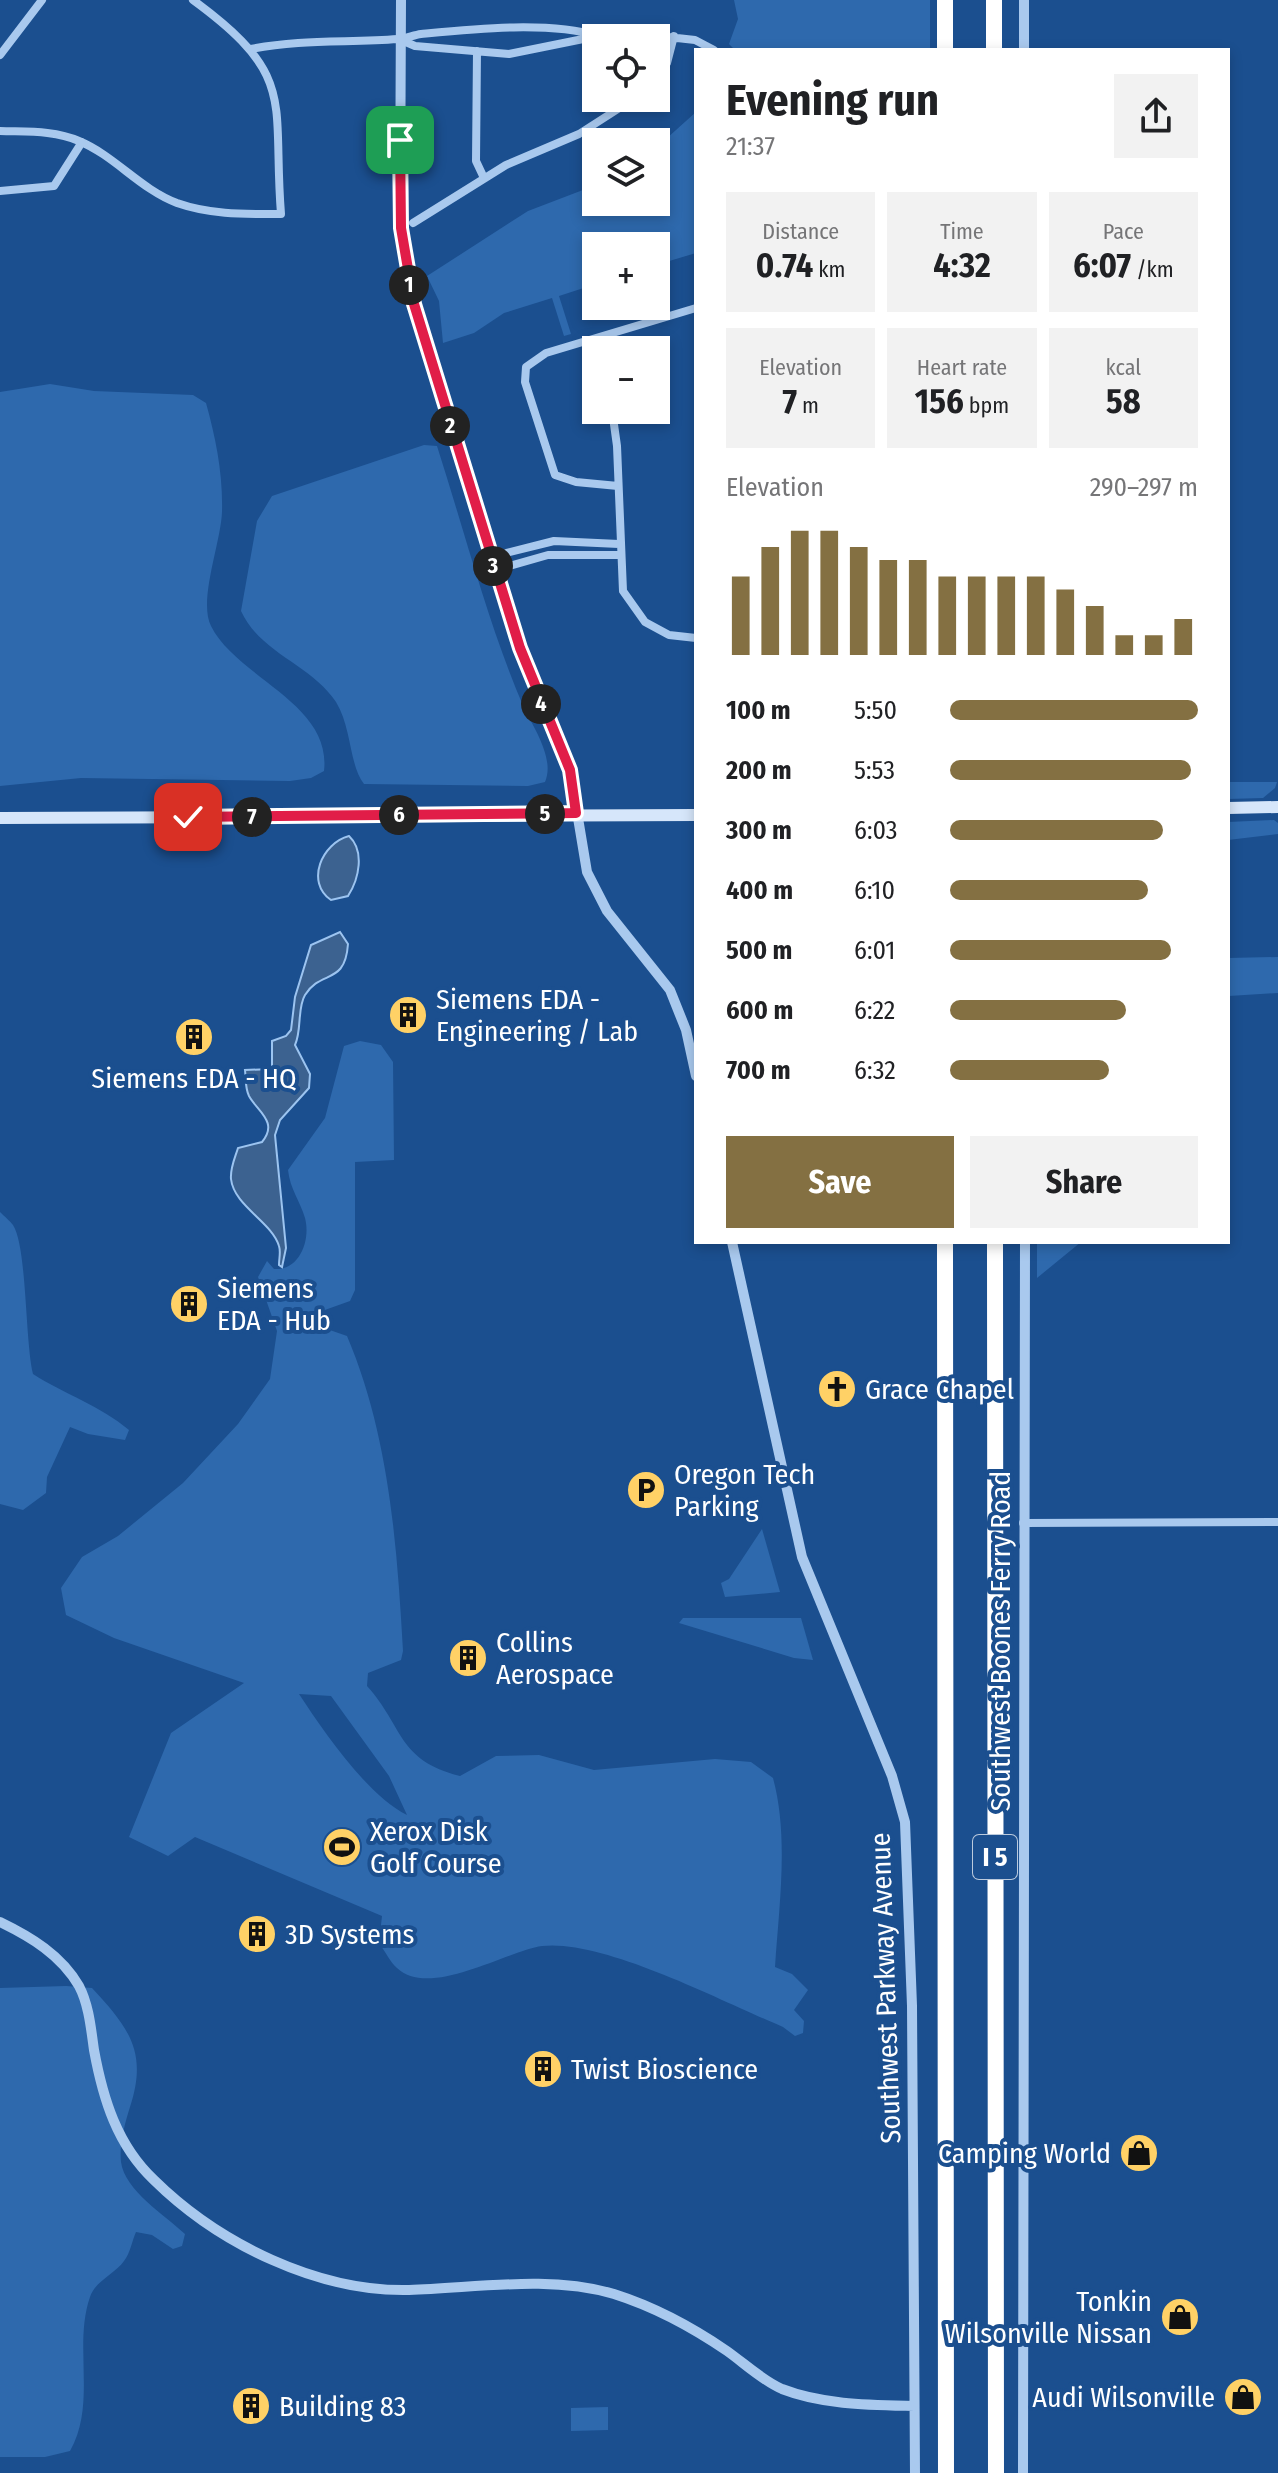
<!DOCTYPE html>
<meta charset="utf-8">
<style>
body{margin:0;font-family:"Fira Sans Condensed",sans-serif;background:#f2f2f2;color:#202124;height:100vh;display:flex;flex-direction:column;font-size:30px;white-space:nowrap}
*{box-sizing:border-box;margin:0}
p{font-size:26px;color:#757577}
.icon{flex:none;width:44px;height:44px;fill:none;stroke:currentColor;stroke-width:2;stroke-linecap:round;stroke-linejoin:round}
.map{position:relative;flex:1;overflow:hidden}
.sheet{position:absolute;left:694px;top:48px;width:536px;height:1196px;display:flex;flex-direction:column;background:#fff;border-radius:0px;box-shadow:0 4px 12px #0003}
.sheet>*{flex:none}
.buttons{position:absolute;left:582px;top:24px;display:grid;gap:16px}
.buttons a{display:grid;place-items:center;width:88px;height:88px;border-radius:0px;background:#fff;box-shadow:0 4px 12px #0003;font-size:40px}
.pin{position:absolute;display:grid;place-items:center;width:68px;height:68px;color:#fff;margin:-34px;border-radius:16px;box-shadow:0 4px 12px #0006}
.km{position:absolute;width:40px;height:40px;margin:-20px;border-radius:50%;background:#222;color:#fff;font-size:22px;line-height:40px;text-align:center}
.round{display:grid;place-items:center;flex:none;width:84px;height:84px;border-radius:0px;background:#f2f2f2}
.head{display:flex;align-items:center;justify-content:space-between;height:136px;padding:0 32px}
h1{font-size:44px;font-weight:700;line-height:60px}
.metrics{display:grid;grid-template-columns:repeat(3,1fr);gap:12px;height:136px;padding:8px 32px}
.metrics div{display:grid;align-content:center;border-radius:0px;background:#f2f2f2;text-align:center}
.metrics b{font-size:34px;font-weight:700}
.metrics small{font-size:22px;font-weight:400}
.metrics p{font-size:22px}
.chart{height:224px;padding:16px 32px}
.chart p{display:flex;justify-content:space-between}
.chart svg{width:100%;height:144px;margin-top:8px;stroke:#847042;stroke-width:6}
.action{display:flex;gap:16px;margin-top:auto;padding:16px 32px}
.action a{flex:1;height:92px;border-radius:0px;background:#847042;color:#fff;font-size:32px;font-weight:700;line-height:92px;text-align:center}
.action a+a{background:#f2f2f2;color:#202124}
ul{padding:0 32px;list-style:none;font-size:26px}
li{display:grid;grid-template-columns:128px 96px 1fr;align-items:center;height:60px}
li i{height:20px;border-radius:10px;background:#847042}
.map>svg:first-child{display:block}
.green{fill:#2e69ad;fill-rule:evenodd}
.water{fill:#3c6290;stroke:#9cc4f0;stroke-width:2}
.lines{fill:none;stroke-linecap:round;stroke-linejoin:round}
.minor{stroke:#a9c9ee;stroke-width:8}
.tertiary{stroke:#a9c9ee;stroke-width:10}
.secondary{stroke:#d6e6fa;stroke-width:12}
.motorway{stroke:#fff;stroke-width:16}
.route-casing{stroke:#fff;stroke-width:16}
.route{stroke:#e11d48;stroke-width:10}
.labels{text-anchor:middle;stroke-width:8;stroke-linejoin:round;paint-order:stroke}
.shield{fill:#1b4f8f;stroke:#bbcadd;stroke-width:2}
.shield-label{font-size:26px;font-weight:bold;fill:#fff}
.poi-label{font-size:28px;fill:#fff;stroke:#1b4f8f;text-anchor:start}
.street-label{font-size:28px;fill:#fff;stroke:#1b4f8f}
</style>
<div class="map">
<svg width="1278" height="2473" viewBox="0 0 1278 2473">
<rect width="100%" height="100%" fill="#1b4f8f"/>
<path class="green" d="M734,0H930V50H735L729,44L738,19Z
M696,112V253L656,265V246H596V284L559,296L571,334L564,336L552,298L504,313L474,333L443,343L439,301L427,276L528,211L596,185V202H656V148Z
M50,384L94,391L193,395L206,403C216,439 223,474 222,512C221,542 198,601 211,626C237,678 332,703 324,771L311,778L290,781L81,778L0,786V392Z
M424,445L437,446C465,533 488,624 524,708C534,728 555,759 545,782L528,786L364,784C349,765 352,728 336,702C312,665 260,653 241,611L257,521L272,496Z
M1228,782H1277L1275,788L1263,798L1228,799Z
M1274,820L1278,823V834L1228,840V822Z
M1278,957V993L1229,996L1228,1095V958Z
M360,1041L381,1045L393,1062L394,1160L355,1162V1290L350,1301L322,1311L320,1322L324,1328L347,1336C389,1435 397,1544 403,1651L401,1660L368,1673L367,1686C404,1727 397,1760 460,1776L496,1756L539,1755L594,1770L715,1759L751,1762L773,1778C789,1837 779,1906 775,1967L792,1974L808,1990L794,2010L804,2021L803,2033L795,2036L783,2027C723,2002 604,1939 542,1946C506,1951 429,1999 397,1968C390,1962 385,1951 379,1943L382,1916L195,1837L168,1856L129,1837L171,1733L244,1683L114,1638L66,1615L61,1588L82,1557L118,1536L183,1483L238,1424L270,1379L277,1331L258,1277L267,1261L274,1269C299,1271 311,1241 305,1218C300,1201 290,1189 288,1170L325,1118L344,1046ZM299,1694L331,1696L389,1776L407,1815C367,1795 324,1732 299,1694Z
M0,1212C4,1216 10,1221 13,1225C27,1246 25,1341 33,1374C64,1394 101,1406 129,1430L125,1440L88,1434L70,1427L47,1477L46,1493L23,1510L0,1504Z
M1037,1242H1081L1037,1278Z
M762,1529L780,1592L725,1597L721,1583L729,1579Z
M683,1618H801L813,1660L794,1658L679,1623Z
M66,1986L92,1988C129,2028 148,2052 130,2107C125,2123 119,2144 121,2162C125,2191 165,2215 185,2234L182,2246L173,2249L152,2235L136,2232C132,2241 130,2254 124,2261C115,2274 95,2281 90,2297C73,2346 97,2404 70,2451L45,2457H0V1988Z
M608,2407V2430L571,2431V2408Z"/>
<path class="water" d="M349,836C365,851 359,879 348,896L331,900C305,882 322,843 349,836Z
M340,932L348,944C345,986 321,969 305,995C297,1008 302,1030 295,1045L310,1074L309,1088L280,1120L275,1135L286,1248L282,1267L279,1265C279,1258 281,1252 279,1246C272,1222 234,1206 231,1179C230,1168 235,1158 238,1148L262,1142C279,1122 257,1111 249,1096C245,1088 246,1079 245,1070L272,1069V1041L286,1036L291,1030L295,997L311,945Z"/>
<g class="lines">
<path class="minor" d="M401,40L415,46L509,54L598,36L650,35L695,40L714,50
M251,49C301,39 348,43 398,39C406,39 413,35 421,34C473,29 549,21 598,36
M477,51L476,161L484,178
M0,55L42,0
M656,79L667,63L674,36
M0,131C26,132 54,130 79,141C115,156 140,189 177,203C211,215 246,214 281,214C272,100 298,77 193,0
M0,191L54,186L82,142
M413,223L506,165L579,134L635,98
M590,340L596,357
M612,410L617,446L623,591L645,622L669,635L696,638
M618,486L576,482L555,475L525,382L526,367L546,353L696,308
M490,557L554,541L619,544
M495,570L548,555H620
M1023,1523L1278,1522"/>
<path class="tertiary" d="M401,0L400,217L414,304L520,648L570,770L587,872L607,911L670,990L686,1030L696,1076
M1024,50V0
M732,1242L802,1557L892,1776L905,1822L912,2006L915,2473
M0,1922C31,1937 61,1955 79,1986C89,2005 91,2029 94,2050C103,2099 117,2145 154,2180C219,2244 318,2292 409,2290C477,2288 548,2275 614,2294C655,2307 692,2327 727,2351C744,2363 763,2381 782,2389C823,2405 871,2405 914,2406
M1023,2473L1025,1242"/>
<path class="secondary" d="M1228,808L1278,807
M0,818L696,815"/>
<path class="motorway" d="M945,0V50
M994,0V50
M945,1242L946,2473
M995,1242L996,2473"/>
</g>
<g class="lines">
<defs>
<path id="route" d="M188,817L576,813L570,770L520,648L414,304L401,228L400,140"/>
</defs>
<use href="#route" class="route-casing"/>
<use href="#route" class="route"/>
</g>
<defs>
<symbol id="building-disc" viewBox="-11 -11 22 22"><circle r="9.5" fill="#ffd166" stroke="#1b4f8f"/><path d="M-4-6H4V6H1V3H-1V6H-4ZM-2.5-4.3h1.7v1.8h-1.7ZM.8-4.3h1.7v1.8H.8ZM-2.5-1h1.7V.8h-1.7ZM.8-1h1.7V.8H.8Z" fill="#111"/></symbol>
<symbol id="church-disc" viewBox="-11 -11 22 22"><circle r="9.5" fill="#ffd166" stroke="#1b4f8f"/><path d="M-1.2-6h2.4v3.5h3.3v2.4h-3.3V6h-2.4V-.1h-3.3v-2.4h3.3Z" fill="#111"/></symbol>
<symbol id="parking-disc" viewBox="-11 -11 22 22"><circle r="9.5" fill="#ffd166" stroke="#1b4f8f"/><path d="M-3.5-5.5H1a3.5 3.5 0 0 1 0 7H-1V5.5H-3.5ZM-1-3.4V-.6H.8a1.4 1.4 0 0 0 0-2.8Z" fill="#111"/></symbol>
<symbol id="stadium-disc" viewBox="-11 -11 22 22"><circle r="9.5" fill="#ffd166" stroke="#1b4f8f"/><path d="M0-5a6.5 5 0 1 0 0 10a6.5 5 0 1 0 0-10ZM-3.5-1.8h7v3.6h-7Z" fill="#111"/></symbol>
<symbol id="shop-disc" viewBox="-11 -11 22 22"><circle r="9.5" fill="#ffd166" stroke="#1b4f8f"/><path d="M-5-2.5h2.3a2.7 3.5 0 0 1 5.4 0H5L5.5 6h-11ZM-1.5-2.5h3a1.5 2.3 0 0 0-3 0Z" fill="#111"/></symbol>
</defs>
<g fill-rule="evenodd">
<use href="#building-disc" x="386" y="993" width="44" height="44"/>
<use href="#building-disc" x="172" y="1015" width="44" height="44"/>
<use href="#building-disc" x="167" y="1282" width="44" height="44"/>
<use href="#church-disc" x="815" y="1367" width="44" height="44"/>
<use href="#parking-disc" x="624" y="1468" width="44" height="44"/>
<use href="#building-disc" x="446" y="1636" width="44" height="44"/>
<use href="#stadium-disc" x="320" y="1825" width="44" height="44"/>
<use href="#building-disc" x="235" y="1912" width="44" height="44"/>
<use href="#building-disc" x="521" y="2047" width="44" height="44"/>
<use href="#shop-disc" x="1117" y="2131" width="44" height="44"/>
<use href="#shop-disc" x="1158" y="2295" width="44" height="44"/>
<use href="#shop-disc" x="1221" y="2375" width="44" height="44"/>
<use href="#building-disc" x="229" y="2384" width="44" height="44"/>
</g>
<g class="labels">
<rect class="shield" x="973" y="1835" width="44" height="44" rx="6"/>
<g class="shield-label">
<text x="995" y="1866">I 5</text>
</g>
<g class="poi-label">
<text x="436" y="1009">Siemens EDA -<tspan x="436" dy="32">Engineering / Lab</tspan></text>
<text x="194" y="1088" text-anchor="middle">Siemens EDA - HQ</text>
<text x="217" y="1298">Siemens<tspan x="217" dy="32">EDA - Hub</tspan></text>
<text x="865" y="1399">Grace Chapel</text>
<text x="674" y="1484">Oregon Tech<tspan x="674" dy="32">Parking</tspan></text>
<text x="496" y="1652">Collins<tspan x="496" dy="32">Aerospace</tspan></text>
<text x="370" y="1841">Xerox Disk<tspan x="370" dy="32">Golf Course</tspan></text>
<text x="285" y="1944">3D Systems</text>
<text x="571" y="2079">Twist Bioscience</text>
<text x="1111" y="2163" text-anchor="end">Camping World</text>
<text x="1152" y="2311" text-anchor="end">Tonkin<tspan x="1152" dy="32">Wilsonville Nissan</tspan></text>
<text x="1215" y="2407" text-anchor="end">Audi Wilsonville</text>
<text x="279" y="2416">Building 83</text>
</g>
<g class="street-label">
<text transform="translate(1000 1641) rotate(-90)" y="10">Southwest Boones Ferry Road</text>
<text transform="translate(885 1988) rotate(-92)" y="10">Southwest Parkway Avenue</text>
</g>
</g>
</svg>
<div class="buttons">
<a><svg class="icon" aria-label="locate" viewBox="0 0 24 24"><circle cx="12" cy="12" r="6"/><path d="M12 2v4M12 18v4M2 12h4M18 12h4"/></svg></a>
<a><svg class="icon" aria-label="layers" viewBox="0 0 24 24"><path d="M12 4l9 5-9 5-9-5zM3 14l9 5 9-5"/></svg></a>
<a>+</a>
<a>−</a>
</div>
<div class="pin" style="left:400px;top:140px;background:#1e9e55"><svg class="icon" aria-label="arrive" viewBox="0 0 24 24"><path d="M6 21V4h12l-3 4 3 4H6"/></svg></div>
<div class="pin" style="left:188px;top:817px;background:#d93025"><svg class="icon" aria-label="check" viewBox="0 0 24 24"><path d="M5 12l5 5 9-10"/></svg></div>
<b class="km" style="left:409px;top:285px">1</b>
<b class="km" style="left:450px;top:426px">2</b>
<b class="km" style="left:493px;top:566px">3</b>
<b class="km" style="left:541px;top:704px">4</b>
<b class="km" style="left:545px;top:814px">5</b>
<b class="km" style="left:399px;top:815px">6</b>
<b class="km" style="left:252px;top:817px">7</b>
<section class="sheet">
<div class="head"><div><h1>Evening run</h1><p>21:37</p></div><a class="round"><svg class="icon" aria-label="share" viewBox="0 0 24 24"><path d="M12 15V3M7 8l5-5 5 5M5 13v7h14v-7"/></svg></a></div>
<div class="metrics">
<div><p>Distance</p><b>0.74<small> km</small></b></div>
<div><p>Time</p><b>4:32</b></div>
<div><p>Pace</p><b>6:07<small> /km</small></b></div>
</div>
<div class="metrics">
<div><p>Elevation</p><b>7<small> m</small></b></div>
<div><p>Heart rate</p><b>156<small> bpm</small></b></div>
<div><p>kcal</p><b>58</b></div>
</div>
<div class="chart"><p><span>Elevation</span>290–297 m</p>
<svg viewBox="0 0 160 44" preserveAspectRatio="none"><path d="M5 44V20M15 44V11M25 44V6M35 44V6M45 44V11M55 44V15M65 44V15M75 44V20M85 44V20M95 44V20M105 44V20M115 44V24M125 44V29M135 44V38M145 44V38M155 44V33"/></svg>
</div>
<ul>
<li><b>100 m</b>5:50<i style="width:100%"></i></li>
<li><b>200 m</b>5:53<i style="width:97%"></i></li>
<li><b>300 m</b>6:03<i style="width:86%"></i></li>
<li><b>400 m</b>6:10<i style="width:80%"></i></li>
<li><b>500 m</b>6:01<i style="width:89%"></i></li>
<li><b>600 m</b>6:22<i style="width:71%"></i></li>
<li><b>700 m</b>6:32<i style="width:64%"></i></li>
</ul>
<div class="action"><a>Save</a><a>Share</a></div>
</section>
</div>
